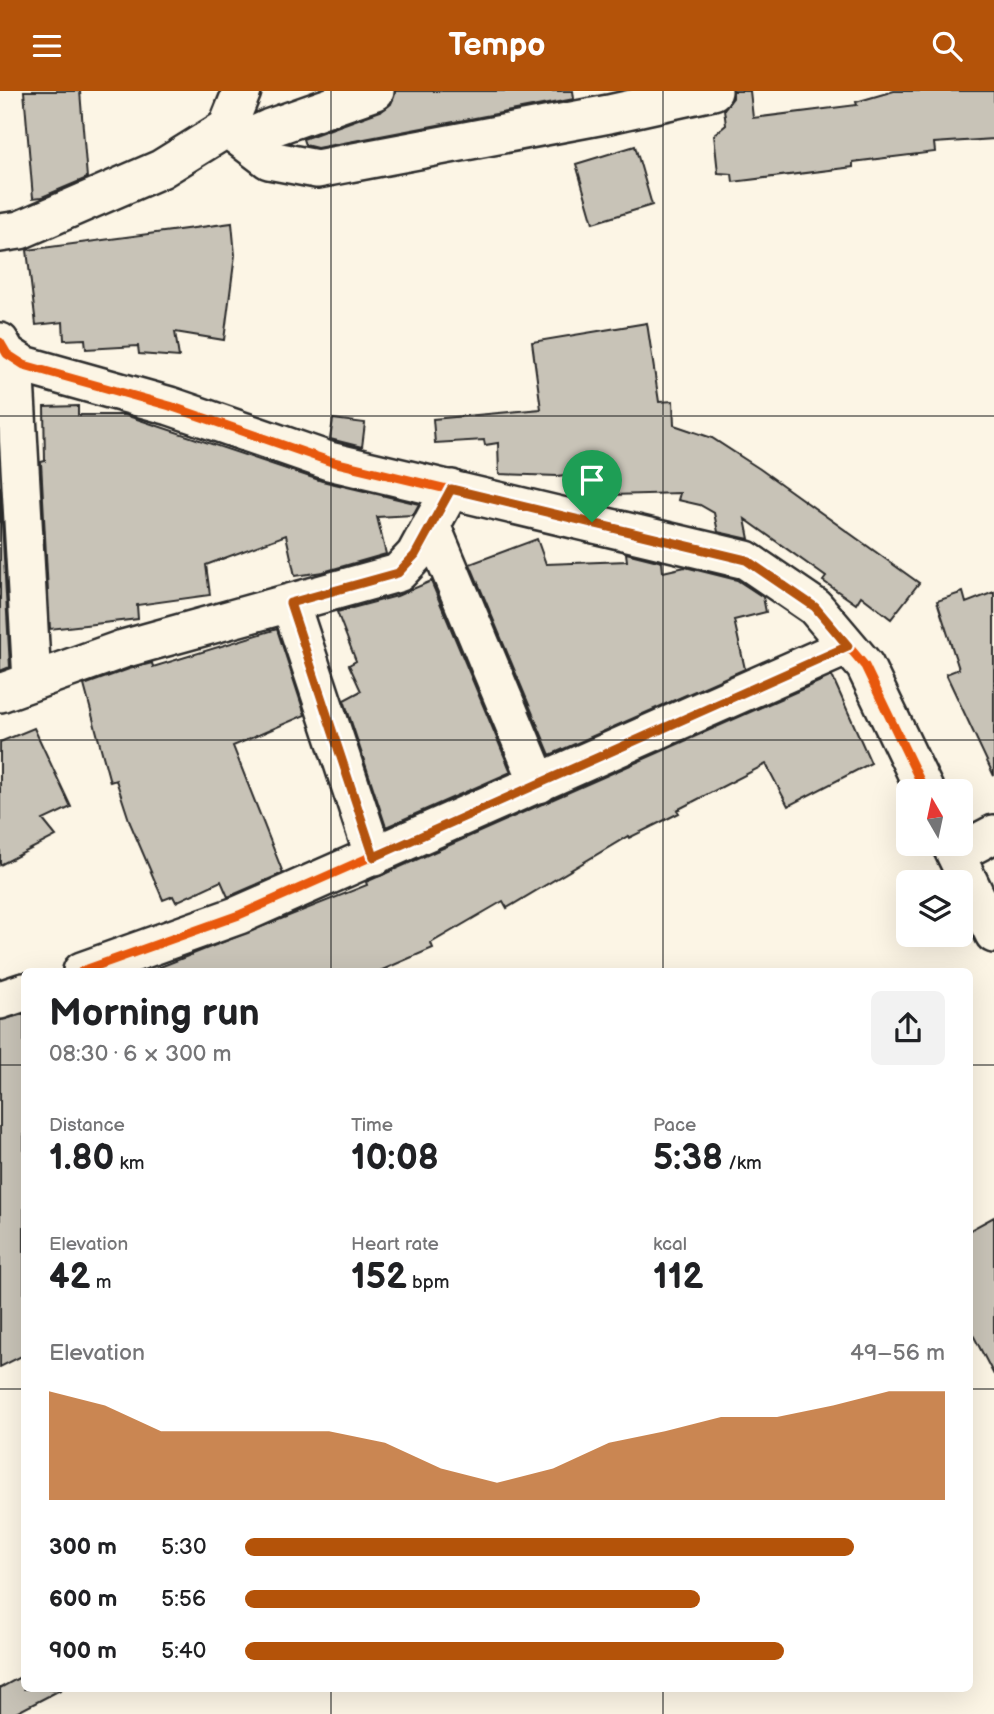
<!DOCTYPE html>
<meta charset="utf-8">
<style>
body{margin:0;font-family:"Balsamiq Sans",sans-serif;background:#f2f2f2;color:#202124;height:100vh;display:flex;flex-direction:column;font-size:26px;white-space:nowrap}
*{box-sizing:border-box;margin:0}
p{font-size:23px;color:#757577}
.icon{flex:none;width:38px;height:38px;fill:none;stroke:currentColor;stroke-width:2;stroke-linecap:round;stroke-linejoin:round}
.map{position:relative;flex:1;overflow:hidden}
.panel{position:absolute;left:21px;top:877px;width:952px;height:724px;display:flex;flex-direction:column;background:#fff;border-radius:10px;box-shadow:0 7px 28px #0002}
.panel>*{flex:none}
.needle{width:46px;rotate:351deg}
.fabs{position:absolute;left:896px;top:688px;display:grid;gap:14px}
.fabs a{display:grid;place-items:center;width:77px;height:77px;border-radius:10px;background:#fff;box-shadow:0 7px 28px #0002;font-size:35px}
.pin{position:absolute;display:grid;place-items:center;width:60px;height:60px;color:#fff;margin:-72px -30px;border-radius:50% 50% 50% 0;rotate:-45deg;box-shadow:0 0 7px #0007}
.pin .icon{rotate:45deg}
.round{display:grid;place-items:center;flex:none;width:74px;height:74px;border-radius:10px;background:#f2f2f2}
.head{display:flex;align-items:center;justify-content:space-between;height:119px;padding:0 28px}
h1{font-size:38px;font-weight:700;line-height:52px}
.figures{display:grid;grid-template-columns:repeat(3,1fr);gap:10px;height:119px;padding:7px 28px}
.figures div{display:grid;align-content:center}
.figures b{font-size:35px;font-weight:700}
.figures small{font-size:19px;font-weight:400}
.figures p{font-size:19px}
.chart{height:196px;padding:14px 28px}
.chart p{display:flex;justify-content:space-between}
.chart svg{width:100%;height:126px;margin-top:7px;fill:#b45309;opacity:.7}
ul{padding:0 28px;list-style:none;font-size:23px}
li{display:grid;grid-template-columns:112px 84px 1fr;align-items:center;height:52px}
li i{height:18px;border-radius:9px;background:#b45309}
header{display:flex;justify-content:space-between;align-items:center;height:91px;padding:0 28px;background:#b45309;color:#fff;font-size:32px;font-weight:700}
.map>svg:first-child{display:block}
.building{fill:#c8c3b7;stroke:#2b2b2b;stroke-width:2}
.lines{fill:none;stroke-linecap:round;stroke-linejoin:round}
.street-casing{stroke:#2b2b2b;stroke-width:42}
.street{stroke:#fcf5e5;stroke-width:37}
.cycleway-casing{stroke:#fcf5e5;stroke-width:13}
.cycleway{stroke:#e8590c;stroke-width:9}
.route-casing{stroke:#fff;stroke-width:14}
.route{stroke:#b45309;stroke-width:9}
.grid{fill:none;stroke:#2b2b2b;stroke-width:2;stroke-opacity:0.55}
</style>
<header><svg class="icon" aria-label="menu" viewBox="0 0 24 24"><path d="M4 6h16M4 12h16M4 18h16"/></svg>Tempo<svg class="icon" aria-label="search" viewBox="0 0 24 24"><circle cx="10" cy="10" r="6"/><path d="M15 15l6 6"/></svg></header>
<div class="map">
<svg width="994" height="1623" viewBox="0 0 994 1623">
<rect width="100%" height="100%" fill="#fcf5e5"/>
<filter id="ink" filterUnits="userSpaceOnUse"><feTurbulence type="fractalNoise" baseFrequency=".0143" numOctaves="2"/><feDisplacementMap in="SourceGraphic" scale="14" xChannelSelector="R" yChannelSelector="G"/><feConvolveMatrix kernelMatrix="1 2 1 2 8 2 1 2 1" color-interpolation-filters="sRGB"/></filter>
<g filter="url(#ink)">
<path class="building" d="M24,0H80L87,87L42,106L33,107Z
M395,0H573L574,8L317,57L305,54L303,48L383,19L391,13Z
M733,0H750L753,27L857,14L856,11L894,0H994V48L934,52L935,61L853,71V76L733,91L732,83L718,82L714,44L726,34L724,18L733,7Z
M635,55L652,114L593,132L576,73Z
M232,132L235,164L224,249L175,241L179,266L139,263L138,255L86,258L85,248L64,249L63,231L36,234L27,159Z
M647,232L659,311L673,310L674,334L712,347L760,378L919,492L891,528L861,505L856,513L823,490L826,486L745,428L749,448L718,441L714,422L700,414L678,409L680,402L612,404L609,379L584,384L583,381L558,385L499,383L498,352L485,354L484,349L435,352L433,328L541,318L532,251Z
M78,315V324H125L322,390L419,413L413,424L377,426L386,463L323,481L295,485L286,444L206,474L210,504L137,514L138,528L50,538L41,371L45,370L44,316Z
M333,328L365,332L362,356L330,348Z
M0,395L10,576L0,580Z
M537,448L546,473L627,470L626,462L662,471L663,481L685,476L737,489L763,506L766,521L734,529L745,578L550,664L470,473Z
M431,490L511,681L386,736L344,609L361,600L349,574L356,570L337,521L397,505Z
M963,501L966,512L994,501V685L946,583L959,578L937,510Z
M277,538L305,624L233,655L283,782L228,806L221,790L176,811L173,805L163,809L130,732L116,689L110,691L84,594L129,578L152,572L153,576Z
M832,585L871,672L788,715L766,673L677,719L679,722L629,747L628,745L507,817L503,810L431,852L433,857L380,880H150L367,794L366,791Z
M34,637L71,716L43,729L56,745L0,774V651Z
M24,923V1264L0,1276V929Z
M994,1126V1284L970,1238V1139Z
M24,1584V1598H62L14,1623H0V1597Z"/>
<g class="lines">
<defs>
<path id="street" d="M227,37L269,69L317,78L609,23L713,0
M244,49L270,37L375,0
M0,142L20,139L161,78L227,37L242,0
M0,251L7,263L24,274L170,315L329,370L746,469L815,516L865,575L925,700
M14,270L32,590
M431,434L539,693
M290,512L374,766
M0,602L123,558L398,482L415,464L451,398
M950,752L994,843
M956,763L994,743
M82,880L239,824L848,555
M0,909L24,901"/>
</defs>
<use href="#street" class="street-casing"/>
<use href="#street" class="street"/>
<defs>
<path id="cycleway" d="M0,251L7,263L24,274L170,315L329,370L746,469L815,516L865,575L925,700
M82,880L239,824L848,555"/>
</defs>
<use href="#cycleway" class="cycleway-casing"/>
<use href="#cycleway" class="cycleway"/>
</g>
</g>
<g class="lines" filter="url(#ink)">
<defs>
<path id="route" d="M451,398L746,469L815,516L848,555L374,766L290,512L398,482L415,464Z"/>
</defs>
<use href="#route" class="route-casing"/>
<use href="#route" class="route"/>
</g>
<path class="grid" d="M331,0V880M663,0V880M0,325H994M0,649H994M0,974H24M970,974H994M0,1298H24M970,1298H994M331,1598V1623M663,1598V1623"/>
</svg>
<div class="fabs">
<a><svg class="needle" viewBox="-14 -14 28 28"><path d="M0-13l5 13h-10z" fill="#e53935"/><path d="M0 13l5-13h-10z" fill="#757577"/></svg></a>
<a><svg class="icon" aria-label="layers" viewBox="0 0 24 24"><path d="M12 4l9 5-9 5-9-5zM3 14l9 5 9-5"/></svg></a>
</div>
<div class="pin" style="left:592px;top:431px;background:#1e9e55"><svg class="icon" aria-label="arrive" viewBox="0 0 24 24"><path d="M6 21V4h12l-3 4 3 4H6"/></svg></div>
<section class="panel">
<div class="head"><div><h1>Morning run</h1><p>08:30 · 6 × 300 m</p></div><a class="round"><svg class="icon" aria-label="share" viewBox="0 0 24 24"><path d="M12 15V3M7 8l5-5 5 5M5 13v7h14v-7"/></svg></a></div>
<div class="figures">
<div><p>Distance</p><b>1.80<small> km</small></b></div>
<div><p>Time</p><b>10:08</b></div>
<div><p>Pace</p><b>5:38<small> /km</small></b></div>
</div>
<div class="figures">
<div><p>Elevation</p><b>42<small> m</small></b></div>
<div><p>Heart rate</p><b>152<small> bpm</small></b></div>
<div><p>kcal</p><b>112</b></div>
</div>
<div class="chart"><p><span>Elevation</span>49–56 m</p>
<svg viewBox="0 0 160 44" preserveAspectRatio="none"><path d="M0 44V6L10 11L20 20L30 20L40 20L50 20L60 24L70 33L80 38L90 33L100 24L110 20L120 15L130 15L140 11L150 6L160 6V44z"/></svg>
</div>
<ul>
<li><b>300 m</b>5:30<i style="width:87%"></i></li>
<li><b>600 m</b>5:56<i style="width:65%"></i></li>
<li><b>900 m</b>5:40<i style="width:77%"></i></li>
</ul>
</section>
</div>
